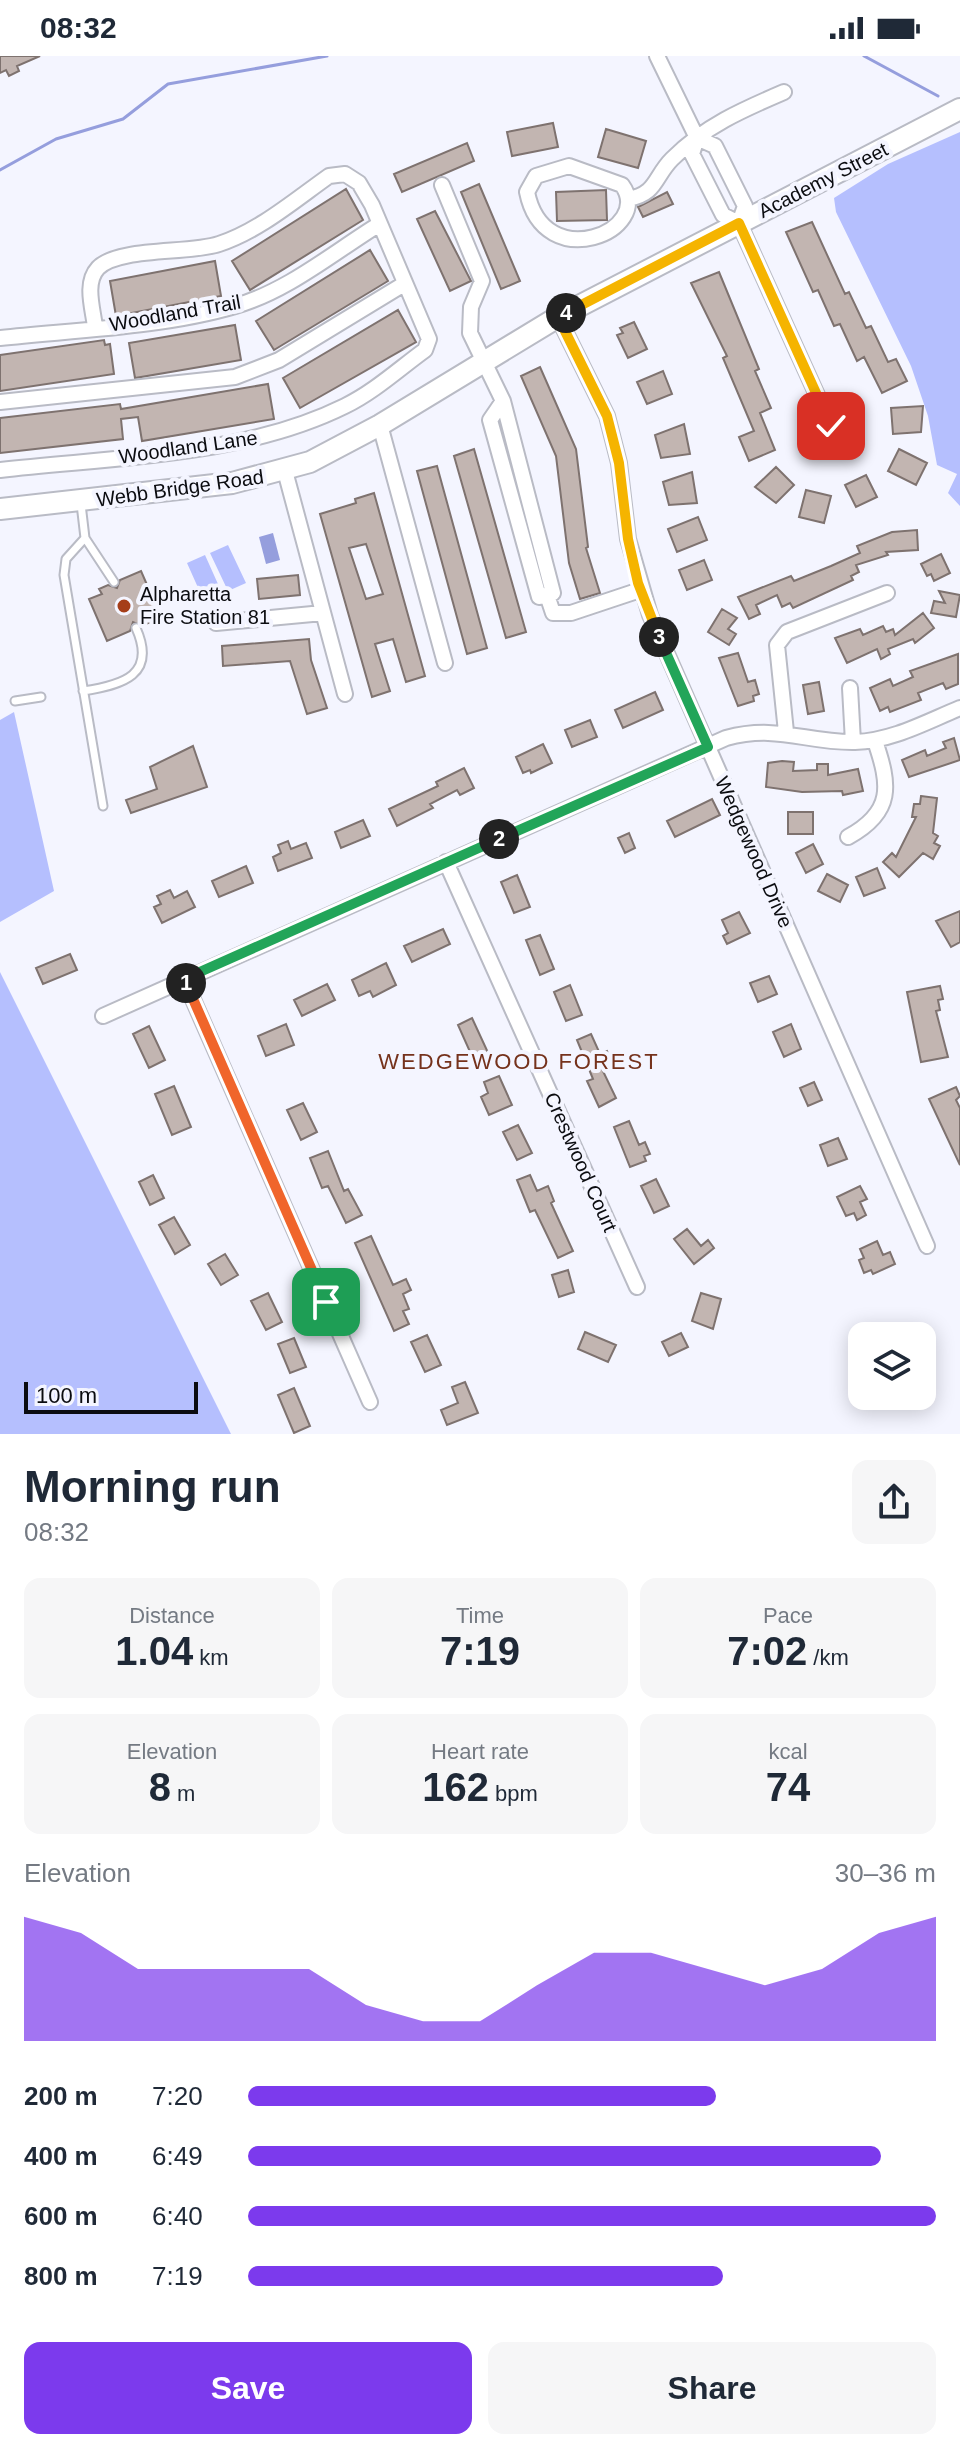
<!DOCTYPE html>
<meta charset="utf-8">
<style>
body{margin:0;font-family:Arial,sans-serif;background:#f6f6f7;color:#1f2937;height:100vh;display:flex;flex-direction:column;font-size:30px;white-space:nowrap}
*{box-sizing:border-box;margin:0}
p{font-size:26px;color:#747a83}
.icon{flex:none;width:44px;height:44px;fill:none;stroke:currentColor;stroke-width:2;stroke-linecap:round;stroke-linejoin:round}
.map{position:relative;height:1378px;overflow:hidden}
.panel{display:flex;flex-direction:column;background:#fff;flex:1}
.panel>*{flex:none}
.controls{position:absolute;left:848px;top:1266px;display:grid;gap:16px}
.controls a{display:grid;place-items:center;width:88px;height:88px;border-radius:16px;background:#fff;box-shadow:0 4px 20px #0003;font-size:40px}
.scale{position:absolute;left:24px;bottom:20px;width:174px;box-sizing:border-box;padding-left:8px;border:4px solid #0b0c10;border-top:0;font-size:22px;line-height:28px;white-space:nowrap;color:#0b0c10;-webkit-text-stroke:6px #f4f5ff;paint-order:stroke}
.pin{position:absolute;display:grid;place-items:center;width:68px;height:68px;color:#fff;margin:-34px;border-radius:16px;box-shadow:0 4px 12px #0006}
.km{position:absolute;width:40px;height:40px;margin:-20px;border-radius:50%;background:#222;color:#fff;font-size:22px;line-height:40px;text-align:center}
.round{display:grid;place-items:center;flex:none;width:84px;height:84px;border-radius:16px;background:#f6f6f7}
.head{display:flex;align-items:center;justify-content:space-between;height:136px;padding:0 24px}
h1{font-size:44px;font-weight:700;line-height:60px}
.stats{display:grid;grid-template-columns:repeat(3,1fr);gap:12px;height:136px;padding:8px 24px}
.stats div{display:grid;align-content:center;border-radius:16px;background:#f6f6f7;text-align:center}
.stats b{font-size:40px;font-weight:700}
.stats small{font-size:22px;font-weight:400}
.stats p{font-size:22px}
.chart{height:224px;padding:16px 24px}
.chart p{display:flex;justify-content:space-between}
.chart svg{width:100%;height:144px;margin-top:8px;fill:#7c3aed;opacity:.7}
.primary-button{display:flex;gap:16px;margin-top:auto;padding:16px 24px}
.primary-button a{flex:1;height:92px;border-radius:16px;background:#7c3aed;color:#fff;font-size:32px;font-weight:700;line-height:92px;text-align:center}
.primary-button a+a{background:#f6f6f7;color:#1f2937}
ul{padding:0 24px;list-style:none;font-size:26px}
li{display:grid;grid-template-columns:128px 96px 1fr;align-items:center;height:60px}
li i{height:20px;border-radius:10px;background:#7c3aed}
.status{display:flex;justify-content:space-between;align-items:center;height:56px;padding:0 40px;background:#fff;direction:ltr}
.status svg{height:22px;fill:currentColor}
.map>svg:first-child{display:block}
.green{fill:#b5bffe}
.water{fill:#959edd}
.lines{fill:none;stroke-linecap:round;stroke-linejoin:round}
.stream{stroke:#959edd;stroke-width:3}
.building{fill:#c2b5b1;stroke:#7e726f;stroke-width:2;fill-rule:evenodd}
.lane-casing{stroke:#b9bbc5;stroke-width:11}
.street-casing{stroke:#b9bbc5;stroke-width:18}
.secondary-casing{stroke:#b9bbc5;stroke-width:24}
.lane{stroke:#fff;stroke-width:7}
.street{stroke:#fff;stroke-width:14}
.secondary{stroke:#fff;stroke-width:20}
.split-1-casing{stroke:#fff;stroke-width:16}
.split-2-casing{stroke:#fff;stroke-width:16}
.split-3-casing{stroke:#fff;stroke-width:16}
.split-4-casing{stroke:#fff;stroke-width:16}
.split-5-casing{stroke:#fff;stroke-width:16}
.split-1{stroke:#f0652b;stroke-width:10}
.split-2{stroke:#22a559;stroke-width:10}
.split-3{stroke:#22a559;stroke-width:10}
.split-4{stroke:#f5b400;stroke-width:10}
.split-5{stroke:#f5b400;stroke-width:10}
.poi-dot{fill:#a53e19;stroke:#f4f5ff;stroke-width:3}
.labels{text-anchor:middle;stroke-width:8;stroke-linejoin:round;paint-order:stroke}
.street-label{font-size:20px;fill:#0b0c10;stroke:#f4f5ff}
.poi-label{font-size:20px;fill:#0b0c10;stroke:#f4f5ff;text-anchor:start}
.neighbourhood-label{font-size:22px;letter-spacing:2px;fill:#75321c;stroke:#f4f5ff}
</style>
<div class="status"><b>08:32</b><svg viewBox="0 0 49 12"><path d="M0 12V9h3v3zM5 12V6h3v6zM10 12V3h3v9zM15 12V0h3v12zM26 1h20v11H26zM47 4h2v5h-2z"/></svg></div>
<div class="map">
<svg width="960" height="1378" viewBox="0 0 960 1378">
<rect width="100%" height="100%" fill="#f4f5ff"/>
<path class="green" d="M960,76V450L948,437L957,418L937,409L928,360L911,310L836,156L834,142L888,108Z
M228,489L246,527L228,535L210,497Z
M205,499L222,537L204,545L187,507Z
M14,656L54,835L0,866V664Z
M0,916L231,1378H0Z"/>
<path class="water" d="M273,477L280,504L266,508L259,481Z"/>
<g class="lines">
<path class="stream" d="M864,0L938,40
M0,114L56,83L123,63L168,28L327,0"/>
</g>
<path class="building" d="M0,0H40L17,10L19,15L9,20L6,14L0,17Z
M553,67L558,91L512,100L507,76Z
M606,73L646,85L638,112L598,101Z
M467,87L474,105L402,136L394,118Z
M479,128L520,225L501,233L461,136Z
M346,133L363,164L250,234L232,205Z
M606,134L607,164L557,165L556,136Z
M667,136L673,148L643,161L638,151Z
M435,155L471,225L450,235L417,163Z
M812,166L845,238L849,236L866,272L871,270L888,306L896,303L907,325L882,337L864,301L857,305L840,268L834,270L818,234L813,236L786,176Z
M370,194L388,225L274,294L256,265Z
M215,205L221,240L116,260L110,225Z
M719,216L759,313L755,315L771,352L760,357L775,394L749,405L739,381L754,375L723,302L727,300L691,227Z
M398,254L416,286L300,352L283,322Z
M634,266L647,293L628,302L617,279L623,277L620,272Z
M235,269L241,304L135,322L129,287Z
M104,284L105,289L110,288L114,318L0,335V299Z
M540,311L576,393L588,491L586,492L600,537L580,543L569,507L556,400L521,320Z
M663,315L672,338L647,348L637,326Z
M268,328L274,363L142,385L138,361L121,363L123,383L0,397V362L120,348L121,353Z
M923,350L921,376L893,378L891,352Z
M684,368L690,398L661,402L655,379Z
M474,393L526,576L506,582L454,400Z
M899,393L927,407L916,429L888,415Z
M437,410L487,592L467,598L417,415Z
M776,411L794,429L776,447L755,431Z
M692,416L697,447L669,449L663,426Z
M866,419L877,441L856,451L845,429Z
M806,434L831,440L824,467L799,461Z
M374,437L425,620L406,626L393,583L375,588L390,635L372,641L320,458L356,447L355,443ZM366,488L383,538L366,543L349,492Z
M698,461L707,484L677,496L668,473Z
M917,474L918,494L886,496L888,499L856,509L859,516L851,520L853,524L793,552L790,547L782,551L777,539L756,549L760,558L749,563L738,541L791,520L794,525L831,510L860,497L857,490L892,476Z
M941,498L950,517L934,525L931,518L927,520L921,508Z
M704,504L712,524L687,534L679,514Z
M141,515L161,561L142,570L133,566L130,575L107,585L89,543L102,538L99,533L108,529L117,532L120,524Z
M298,519L300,539L259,543L257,523Z
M939,535L960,539L956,561L931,557L934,545L945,547Z
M722,553L737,562L728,573L736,578L729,589L708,576Z
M923,557L934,572L915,587L913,583L888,593L890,598L881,603L877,593L847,607L835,582L860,573L863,579L883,570L886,576L893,573L895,579Z
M309,583L311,604L327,652L307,658L290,605L223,610L222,590Z
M738,597L748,626L755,624L759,638L753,640L754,645L738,650L719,602Z
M958,598V628L946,633L943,627L918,637L921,644L890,656L888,651L880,655L870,632L890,623L893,630L913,621L910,615Z
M819,626L824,655L808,658L803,629Z
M655,636L663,654L623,672L615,654Z
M590,664L597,681L572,691L565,674Z
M954,682L960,704L909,721L902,704L925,694L927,700L946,692L943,686Z
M543,688L552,707L531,717L530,714L523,717L516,701Z
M193,690L207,731L131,757L126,744L157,733L150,711Z
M782,705L794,706L793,715L817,714V708H828V719L858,713L863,735L843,739L842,735L802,736L766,731L768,707Z
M464,712L474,732L460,739L457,734L430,748L433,752L397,770L389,753L438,730L436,726Z
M921,740L937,742L933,777L938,780L934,787L940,790L933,803L923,797L899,821L883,806L892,797L896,801L916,761H912L914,748H920Z
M712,743L720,759L675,781L667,765Z
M788,756H813V778H788Z
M363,764L370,780L341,792L335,776Z
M629,777L635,792L625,797L618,782Z
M288,785L291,793L306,787L312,802L278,815L273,801L281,797L278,789Z
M813,788L823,808L806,817L796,797Z
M246,810L253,827L219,841L212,825Z
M877,812L885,832L864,840L856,821Z
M827,818L848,829L840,846L818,835Z
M517,819L530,851L514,857L501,826Z
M170,834L174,842L187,835L195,851L162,867L154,851L161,848L157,840Z
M960,855V886L951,891L936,865Z
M739,856L750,877L727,888L723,880L728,877L722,864Z
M443,873L450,888L412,906L404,890Z
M540,879L554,913L540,919L526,884Z
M70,898L77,914L43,928L36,912Z
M386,907L396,929L373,941L370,935L359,940L352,924Z
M769,920L777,938L758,946L750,927Z
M327,928L335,944L302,960L294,944Z
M570,929L582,959L566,965L554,936Z
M940,930L943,943L938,944L940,954L936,955L948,1001L921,1006L907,936Z
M472,962L490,1001L475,1007L458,969Z
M286,968L294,989L266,1000L258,980Z
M791,968L801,993L784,1001L773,976Z
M149,970L165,1004L149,1012L133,978Z
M591,978L600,998L607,995L611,1005L600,1009L616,1042L599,1051L587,1025L593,1023L577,984Z
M499,1020L512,1049L489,1059L481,1041L488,1037L484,1026Z
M814,1026L822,1044L808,1050L800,1032Z
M174,1030L191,1071L172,1079L155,1038Z
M956,1031L960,1040L956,1044L960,1052V1109L929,1043Z
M303,1047L317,1076L301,1084L287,1054Z
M629,1065L639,1089L645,1086L650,1098L644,1100L646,1105L630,1111L614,1071Z
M518,1069L532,1097L517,1104L503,1076Z
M838,1082L847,1103L828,1110L820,1089Z
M328,1095L344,1135L348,1133L362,1159L346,1167L328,1130L322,1132L310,1102Z
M153,1119L164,1142L150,1149L139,1126Z
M530,1119L537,1135L548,1130L554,1145L551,1147L573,1195L558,1202L535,1154L530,1156L517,1124Z
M656,1123L669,1150L654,1157L641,1130Z
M860,1130L867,1143L860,1146L866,1159L857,1164L854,1157L846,1160L837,1141Z
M174,1161L190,1189L175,1198L159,1169Z
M687,1173L701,1190L708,1184L714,1192L694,1208L674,1183Z
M371,1180L393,1229L406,1223L411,1234L403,1238L409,1253L403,1255L409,1268L394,1275L355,1187Z
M877,1185L883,1199L890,1196L895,1208L873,1218L871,1214L864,1217L859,1204L864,1202L860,1193Z
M225,1198L238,1219L221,1229L208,1208Z
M568,1214L574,1236L559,1241L552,1219Z
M268,1237L282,1266L266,1274L251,1245Z
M701,1237L721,1243L713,1273L692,1265Z
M585,1276L616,1289L608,1306L578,1293Z
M681,1277L688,1291L669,1300L662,1286Z
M427,1279L441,1309L425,1316L411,1286Z
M294,1282L306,1311L290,1317L278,1288Z
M465,1326L478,1357L447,1369L441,1354L458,1347L452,1331Z
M294,1332L310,1370L294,1377L278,1339Z"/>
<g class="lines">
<defs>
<path id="lane" d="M81,448L85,482L66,503L64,519L103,750
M85,482L114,526
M83,635C123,629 157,619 136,572
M15,645L41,641"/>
<path id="street" d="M657,0L697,82L715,90L745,150L739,167
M697,82L692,98L723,159L739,167
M569,110L622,129C655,174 544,221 527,136L536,120Z
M442,129L482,225L471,251L470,277L503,345L553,537L539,541L490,364L503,345
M628,143C657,138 654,121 672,103C705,70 742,54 784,36
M739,167L831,370
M558,261L607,360L619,407L628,483L650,559L927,1190
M0,282C74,274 164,271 235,250C286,236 333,197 378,169
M0,346L235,321L279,304L404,228
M380,369L445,607
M0,414C113,401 242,401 345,350C374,336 400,312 425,294L429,283L372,149L359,127L345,118L329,120C295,144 259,175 219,188C190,198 118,191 98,212C84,227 93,253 95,271
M285,415L345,638
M547,539L553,557H571L640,534
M216,567L323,557
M850,632L853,686
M786,676L777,589L787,576L887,537
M848,781C894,756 890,729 875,685
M446,806L637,1231
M184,923L370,1346
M103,960L726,682C778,668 806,687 855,686C892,685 926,666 960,652"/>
<path id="secondary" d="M0,453L232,427L310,406L380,369L558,261L960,53"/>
</defs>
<use href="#lane" class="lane-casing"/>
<use href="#street" class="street-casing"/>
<use href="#secondary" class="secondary-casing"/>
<use href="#lane" class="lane"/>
<use href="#street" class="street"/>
<use href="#secondary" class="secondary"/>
</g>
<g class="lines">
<defs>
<path id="split-1" d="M186,927L326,1246"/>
<path id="split-2" d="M186,927L184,923L499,783"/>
<path id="split-3" d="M499,783L708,691L659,581"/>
<path id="split-4" d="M566,257L558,261L607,360L619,407L628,483L638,527L659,581"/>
<path id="split-5" d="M566,257L739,167L831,370"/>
</defs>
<use href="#split-1" class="split-1-casing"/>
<use href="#split-2" class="split-2-casing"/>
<use href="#split-3" class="split-3-casing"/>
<use href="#split-4" class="split-4-casing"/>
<use href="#split-5" class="split-5-casing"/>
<use href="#split-1" class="split-1"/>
<use href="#split-2" class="split-2"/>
<use href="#split-3" class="split-3"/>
<use href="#split-4" class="split-4"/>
<use href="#split-5" class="split-5"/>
</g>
<circle class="poi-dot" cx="124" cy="550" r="8"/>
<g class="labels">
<g class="street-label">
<text transform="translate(823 124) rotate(-27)" y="7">Academy Street</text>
<text transform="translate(175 257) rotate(-10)" y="7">Woodland Trail</text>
<text transform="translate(188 391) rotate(-8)" y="7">Woodland Lane</text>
<text transform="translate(180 432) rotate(-8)" y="7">Webb Bridge Road</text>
<text transform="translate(754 796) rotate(66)" y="7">Wedgewood Drive</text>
<text transform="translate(581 1106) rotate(66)" y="7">Crestwood Court</text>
</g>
<g class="poi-label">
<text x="140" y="545">Alpharetta<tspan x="140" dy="23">Fire Station 81</tspan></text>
</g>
<g class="neighbourhood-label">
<text x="519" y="1013">WEDGEWOOD FOREST</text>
</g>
</g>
</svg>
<div class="controls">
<a><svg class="icon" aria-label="layers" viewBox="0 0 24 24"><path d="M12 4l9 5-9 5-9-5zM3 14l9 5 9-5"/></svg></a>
</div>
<div class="scale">100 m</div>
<div class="pin" style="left:326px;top:1246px;background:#1e9e55"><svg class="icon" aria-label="arrive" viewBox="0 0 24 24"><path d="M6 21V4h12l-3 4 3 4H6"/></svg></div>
<div class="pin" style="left:831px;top:370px;background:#d93025"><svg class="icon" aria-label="check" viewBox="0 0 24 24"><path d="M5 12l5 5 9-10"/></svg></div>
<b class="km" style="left:186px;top:927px">1</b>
<b class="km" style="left:499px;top:783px">2</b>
<b class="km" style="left:659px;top:581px">3</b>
<b class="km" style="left:566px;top:257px">4</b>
</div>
<section class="panel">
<div class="head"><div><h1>Morning run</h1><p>08:32</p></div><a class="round"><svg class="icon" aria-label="share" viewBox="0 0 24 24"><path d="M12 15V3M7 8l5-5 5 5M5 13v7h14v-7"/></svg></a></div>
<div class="stats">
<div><p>Distance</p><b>1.04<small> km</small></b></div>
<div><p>Time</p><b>7:19</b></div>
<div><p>Pace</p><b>7:02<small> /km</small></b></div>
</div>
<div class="stats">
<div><p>Elevation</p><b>8<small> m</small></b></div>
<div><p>Heart rate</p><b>162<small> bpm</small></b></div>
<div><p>kcal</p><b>74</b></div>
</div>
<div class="chart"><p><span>Elevation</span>30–36 m</p>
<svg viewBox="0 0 160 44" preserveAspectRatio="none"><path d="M0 44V6L10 11L20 22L30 22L40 22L50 22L60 33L70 38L80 38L90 27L100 17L110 17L120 22L130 27L140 22L150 11L160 6V44z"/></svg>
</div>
<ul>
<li><b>200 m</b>7:20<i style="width:68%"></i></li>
<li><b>400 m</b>6:49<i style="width:92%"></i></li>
<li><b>600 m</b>6:40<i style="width:100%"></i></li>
<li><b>800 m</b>7:19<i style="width:69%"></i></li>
</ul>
<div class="primary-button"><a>Save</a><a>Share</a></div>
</section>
